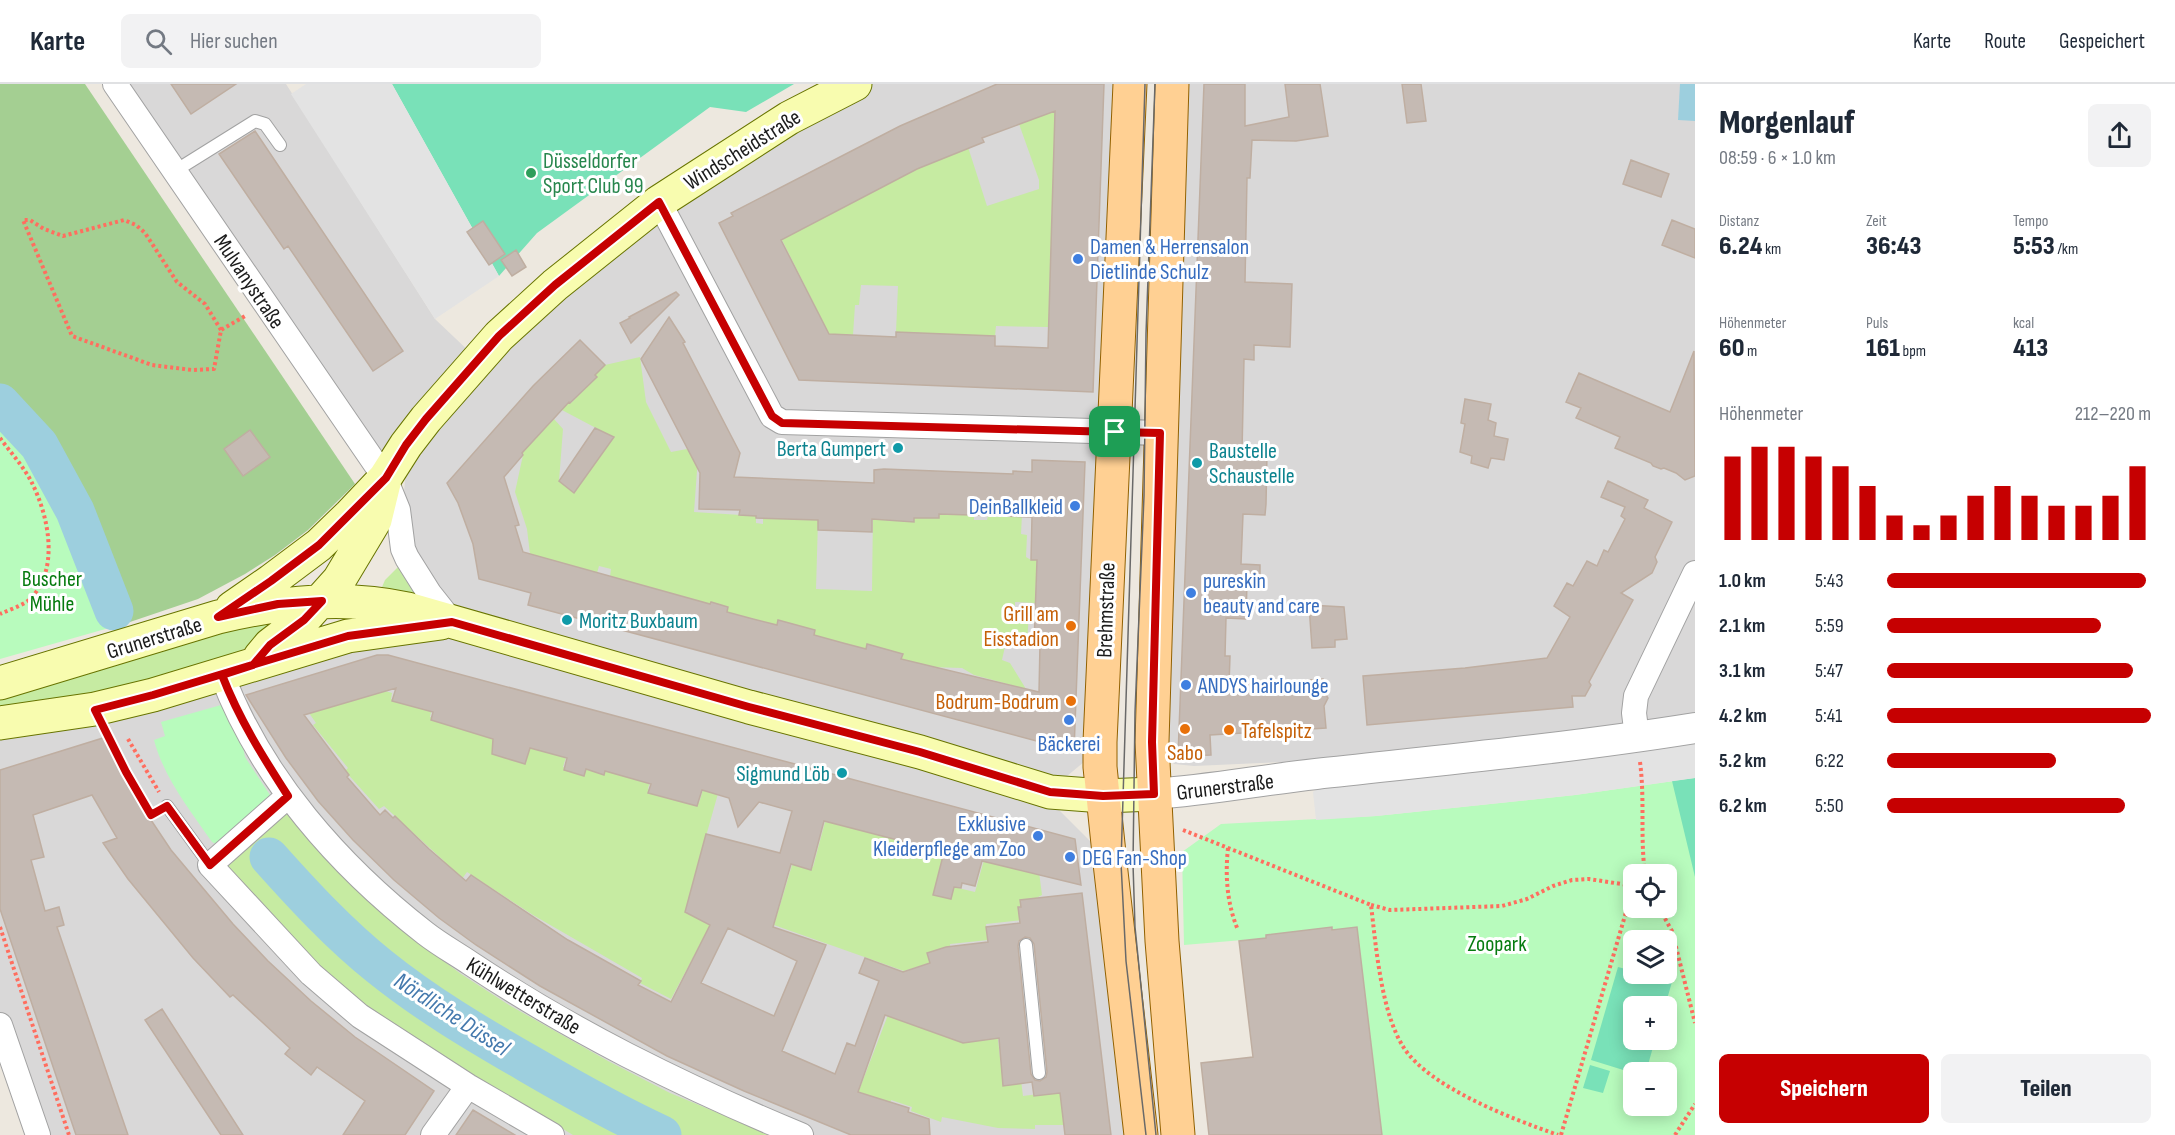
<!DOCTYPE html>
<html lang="de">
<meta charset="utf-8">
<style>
body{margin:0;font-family:"Sofia Sans Condensed",sans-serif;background:#f2f2f3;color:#1f2937;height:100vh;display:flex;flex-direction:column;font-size:22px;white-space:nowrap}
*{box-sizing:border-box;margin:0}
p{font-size:20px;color:#747a83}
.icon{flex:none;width:33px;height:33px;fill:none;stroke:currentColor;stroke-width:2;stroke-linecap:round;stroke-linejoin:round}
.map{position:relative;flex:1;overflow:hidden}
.panel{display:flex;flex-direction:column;background:#fff;width:480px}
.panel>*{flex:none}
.controls{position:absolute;left:1623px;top:780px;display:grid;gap:12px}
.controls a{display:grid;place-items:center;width:54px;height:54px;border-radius:9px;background:#fff;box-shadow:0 3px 15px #0003;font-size:30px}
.pin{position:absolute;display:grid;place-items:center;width:51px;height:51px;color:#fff;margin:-26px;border-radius:12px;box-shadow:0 3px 9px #0006}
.round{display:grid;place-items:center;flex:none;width:63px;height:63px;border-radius:9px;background:#f2f2f3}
.head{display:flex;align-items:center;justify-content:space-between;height:102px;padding:0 24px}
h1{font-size:33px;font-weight:800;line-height:45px}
.figures{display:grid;grid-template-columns:repeat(3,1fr);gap:9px;height:102px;padding:6px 24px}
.figures div{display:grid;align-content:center}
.figures b{font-size:26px;font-weight:800}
.figures small{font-size:16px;font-weight:400}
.figures p{font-size:16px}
.chart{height:168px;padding:12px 24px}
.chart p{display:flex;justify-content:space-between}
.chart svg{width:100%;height:108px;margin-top:6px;stroke:#c60001;stroke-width:6}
.cta{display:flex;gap:12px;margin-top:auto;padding:12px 24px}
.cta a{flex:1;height:69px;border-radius:9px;background:#c60001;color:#fff;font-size:24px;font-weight:800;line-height:69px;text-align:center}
.cta a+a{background:#f2f2f3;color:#1f2937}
ul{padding:0 24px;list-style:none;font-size:20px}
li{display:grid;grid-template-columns:96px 72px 1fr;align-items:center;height:45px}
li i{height:15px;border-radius:8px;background:#c60001}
header{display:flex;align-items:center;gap:36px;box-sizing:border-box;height:84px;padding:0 30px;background:#fff;border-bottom:2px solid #e0e1e3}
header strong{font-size:28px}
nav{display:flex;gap:33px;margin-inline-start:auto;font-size:21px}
.search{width:420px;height:54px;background:#f2f2f3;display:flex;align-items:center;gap:15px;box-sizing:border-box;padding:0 21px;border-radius:9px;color:#747a83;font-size:22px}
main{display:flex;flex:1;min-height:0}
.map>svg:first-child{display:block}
.residential{fill:#d9d8d8}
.grass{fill:#c6eba2}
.forest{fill:#a4cf92}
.park{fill:#b8fbbd;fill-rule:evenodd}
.pitch{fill:#79e1b8}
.parking{fill:#e3e3e3}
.water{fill:#9dcfde}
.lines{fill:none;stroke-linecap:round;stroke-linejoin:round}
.river{stroke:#9dcfde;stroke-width:39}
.building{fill:#c5bab3;stroke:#bfaea1;stroke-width:1.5;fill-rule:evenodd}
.service-casing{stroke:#a2a2a2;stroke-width:14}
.minor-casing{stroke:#a2a2a2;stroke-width:26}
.tertiary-casing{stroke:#a2a2a2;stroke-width:32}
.secondary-casing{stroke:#687400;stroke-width:35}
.primary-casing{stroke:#926100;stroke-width:35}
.path{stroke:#ff6e5f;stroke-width:4;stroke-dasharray:3 3;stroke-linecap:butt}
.service{stroke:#fff;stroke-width:12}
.minor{stroke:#fff;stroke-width:24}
.tertiary{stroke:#fff;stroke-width:30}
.secondary{stroke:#f8fcaf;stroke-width:33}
.primary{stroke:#ffd093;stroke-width:33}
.tram{stroke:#696969;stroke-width:1.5}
.route-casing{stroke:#fff;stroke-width:12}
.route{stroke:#c60001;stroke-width:8}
.leisure-dot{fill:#2e9e5b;stroke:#fff;stroke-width:2}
.shop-dot{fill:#3f7fe0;stroke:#fff;stroke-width:2}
.culture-dot{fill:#0f9aa8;stroke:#fff;stroke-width:2}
.food-dot{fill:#e8710a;stroke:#fff;stroke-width:2}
.labels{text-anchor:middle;stroke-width:6;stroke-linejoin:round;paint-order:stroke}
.street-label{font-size:22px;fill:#1b1b1b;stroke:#fff}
.leisure-label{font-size:22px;fill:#27864d;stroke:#fff;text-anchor:start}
.shop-label{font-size:22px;fill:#366cbe;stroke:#fff;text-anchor:start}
.culture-label{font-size:22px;fill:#0d838f;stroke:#fff;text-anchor:end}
.park-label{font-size:22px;fill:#067b0f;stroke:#fff}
.food-label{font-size:22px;fill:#c56008;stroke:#fff;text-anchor:end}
.water-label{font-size:24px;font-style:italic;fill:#4479ad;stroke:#fff}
</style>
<header>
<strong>Karte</strong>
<div class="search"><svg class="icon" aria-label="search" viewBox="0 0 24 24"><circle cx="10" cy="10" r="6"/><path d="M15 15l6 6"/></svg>Hier suchen</div>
<nav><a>Karte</a><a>Route</a><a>Gespeichert</a></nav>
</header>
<main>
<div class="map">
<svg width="1695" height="1051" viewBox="0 0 1695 1051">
<rect width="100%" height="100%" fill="#ede8df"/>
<path class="residential" d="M121,0H286L435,235L474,272L377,373Z
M869,0H1123L1096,668L1055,702L457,535L411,470L403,424L407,367L513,247L662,125Z
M1187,0H1695V633L1304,677L1194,682L1174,680L1167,671Z
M449,547L1057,724L1098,765L1130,1051H41L0,931V645L337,559Z"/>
<path class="grass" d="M1055,20L1053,106L1055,119H1052L1051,145L1057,146L1049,243L996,242L995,252L896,248L898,202L861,201L859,221H855L853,251L829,250L780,152L917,85L968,63L987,122L1039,105V96L1019,40Z
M640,273L646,318L671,368L687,365L691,371L698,373L694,428L756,432V439L763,440V434L818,436L816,505L872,507L873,428L914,438V429L926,434H939V430L974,431V436H987L988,432L1022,430L1021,450L1027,451L1026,473L1031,476H1037L1035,519L1015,518V528L1029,529L1027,559L1006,558L1002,576L1010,579L1026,605L974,591L962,584L931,583L901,575L902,570L868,561L866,565L814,551L815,546L778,537L777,541L727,528L728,523L711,518L710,520L610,493L611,485L599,482L597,489L530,470L527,445L515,408L523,371L522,369L554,335L563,345L559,397L574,409L613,353L560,325L568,317L571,319L597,293L595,291L605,281Z
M400,481L417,506L416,511L382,503L385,496Z
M294,527L268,552L240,567L204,582L152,599L0,628V609Z
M379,605L392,609L391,615L420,623L433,619L430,633L530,660L566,673L563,683L584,689L587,679L652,689L648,705L699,719L704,702L719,706L690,809L721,821L671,915L640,899L642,894L533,831L467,788L462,795L442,780L444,777L384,722L379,725L345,687L348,684L313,641L316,639L309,629Z
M280,730L288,731L310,756L421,860L461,890L509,921L608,977L670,1009L771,1051H573L373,931L283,851L225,779Z
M834,732L904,754L902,760L924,765L926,760L946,766L951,813L954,803L975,808L984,776L1039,788L1042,811L1021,822L1022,836L986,840L988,856L950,860L951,872L904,887L774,841L793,778L813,783L825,738L832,739Z
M888,931L997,947L1001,982L1019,981L1023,1012L1062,1007L1068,1041H1035V1045L998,1044L942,1033L941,1038L911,1027L912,1023L891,1016L890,1020L858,1009Z"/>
<path class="forest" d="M0,0H85L355,400L308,446L275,471L245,490L198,515L130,538L0,315Z"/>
<path class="park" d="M0,315L130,538L0,575Z
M221,621L243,663L245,673L270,711L268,715L216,760L212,758C190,726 164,694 154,656L165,652L161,638Z
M1695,694V1051H1382L1357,843L1332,846L1331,843L1311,846L1310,848L1267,851L1266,854L1184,861L1182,768L1221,740L1376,732L1575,711ZM1634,790H1666V824H1634ZM1634,856H1666V890H1634ZM1634,922H1666V956H1634ZM1634,988H1666V1022H1634Z"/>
<path class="pitch" d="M392,0H794L746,28L710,23L537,149L499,192Z
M1695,694V793L1672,697Z
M1618,883L1633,887L1634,890H1641L1672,898L1665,922H1634V956H1655L1646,988L1633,989L1591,976Z
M1590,981L1610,987L1603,1009L1583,1004Z"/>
<path class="parking" d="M306,0H392L499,192L435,235L291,10Z
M1695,654V694L1575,711L1376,732L1316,736L1313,708L1317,705Z"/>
<path class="water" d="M1680,0H1695V37L1678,36Z"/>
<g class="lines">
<path class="river" d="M0,319L39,361L75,427L114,527
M269,773C303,811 339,850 379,882C426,920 477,950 529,980C572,1005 616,1030 662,1051"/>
</g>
<path class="building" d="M171,0H236L191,30Z
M997,0H1104L1093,308L799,296L719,139L733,132L731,129L900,42ZM1055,27L1048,264L995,262V252L896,248V253L829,250L781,156L917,85L984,58L982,54Z
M1204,0H1245V42L1289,33L1285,0H1320L1328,52L1296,57L1252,56L1250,94H1247L1245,198L1292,200L1290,263L1254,261V276L1244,275L1242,368L1267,369L1266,420L1265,431L1243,430L1241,480L1260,481V499L1247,498L1246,535L1226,534L1225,572H1230L1229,601L1323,595V606L1328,614L1324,622L1326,644L1210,651L1211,671L1178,672Z
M1402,0H1421L1426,37L1407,39Z
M255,47L403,267L373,287L288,162L284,165L219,70Z
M1631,76L1669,90L1661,113L1623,100Z
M1672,136L1695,145V174L1662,161Z
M483,137L505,170L489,181L467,148Z
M516,166L526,183L512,192L501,176Z
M676,208L679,211L631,259L620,239L630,234L629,233Z
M669,233L685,258L683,259L740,369L734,393L874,399V386L884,385L1013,390V387L1032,388V376L1085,378L1074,667L528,521L531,509L479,495L473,460L458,419L447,399L533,302L580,256L605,281L595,291L597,293L570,319L569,318L522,369L523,371L504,393L519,441L515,442L523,468L710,520L711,518L728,523L727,528L753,535L777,541L778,536L815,546L814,551L843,559L866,565L867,560L903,570L901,575L1039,608L1040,560H1034L1037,476H1031L1032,433L939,430V434H914V438L872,435V448L818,446V436L756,434V432L739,431L740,426L699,425L700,389L641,275Z
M1694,267L1695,392L1685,396L1676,389L1664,384L1661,385L1653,382L1651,379L1615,364L1620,353L1576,334L1581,324L1566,318L1579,289L1670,328Z
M1465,315L1491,320L1488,336L1496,339L1494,352L1508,355L1504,376L1491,374L1488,384L1471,379L1472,372L1460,368L1465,340L1461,339Z
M595,344L614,353L574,409L559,397Z
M250,346L270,373L243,392L224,365Z
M1608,397L1648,416L1644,424L1672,438L1655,473L1657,478L1652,489L1621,509L1633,516L1589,598L1591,601L1585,612H1572L1573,623L1367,641L1363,592L1465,584L1547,574L1570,533L1554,522L1567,499L1573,502L1587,477L1597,482L1604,466L1608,468L1625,435L1621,432L1625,423L1601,413Z
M1309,521L1344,523L1347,555L1335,556V563L1312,564Z
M377,571H388L1075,755L1081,801L982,777L975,802L962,799L961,804L954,803L951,815L933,811L944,768L824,737L811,786L791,780L773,843L826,861L782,967L835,990L847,959L855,962L879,897L859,889L865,874L903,888L930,879L927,869L946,863L988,858L986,843L1020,839L1018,823H1021L1020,816L1082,809L1111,1051H1065L1060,1009L1034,1012L1032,998L1003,1002L999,954L963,959L885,931L858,1008L909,1024L908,1028L929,1035L930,1051H851L744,1007L667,972L540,902L476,861L439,834L394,796L353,756L318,717L286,674L246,611ZM396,604L392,617L433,628L431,636L493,655L492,670L505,674L525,680L530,664L567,674L564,686L584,692L586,685L604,691L605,687L651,700L648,709L697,722L702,706L729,714L738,743L759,718L792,727L780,769L706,750L685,828L710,841L671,918L638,901L641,897L568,856L471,791L466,797L429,765L395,732L393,734L385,726L380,731L347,693L349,691L304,631ZM728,844L797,877L774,932L701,899ZM1025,853L1030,854L1034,860L1047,988L1046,993L1040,997L1035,996L1031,990L1018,862L1019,857Z
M103,654L137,715L171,766L233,840L268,877L311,917L355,953L434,1007L405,1051H343L365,1017L317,983L311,991L285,970L290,964L233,911L230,913L193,874L128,795L103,759L117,754L92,711L33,731L44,773L31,776L45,827L59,823L64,841L57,843L128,1051H76L0,825V686Z
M1332,843V846L1357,843L1382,1051H1209L1201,979L1253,973L1239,857L1266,854V851Z
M162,925L243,1051H221L145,936Z
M473,1026L515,1051H456Z"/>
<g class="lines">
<defs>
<path id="service" d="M175,87L255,37L265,40L280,61
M167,722L210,781
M1026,861L1039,989"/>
<path id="minor" d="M115,0L385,394L398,426L403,465L407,474L429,509L452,538
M659,118L772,332L782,338L1160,349
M222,591C261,694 339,782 425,849C439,860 455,869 470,879C521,913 573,943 627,971C684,1000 742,1027 801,1051
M1637,653L1634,629L1636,612L1695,489
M288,712L210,781L311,890L360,932L468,1002L552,1051
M0,941L38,1051
M433,1051L468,1002"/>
<path id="tertiary" d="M1154,710C1209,706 1262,696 1316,690C1443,676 1570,664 1695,644"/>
<path id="secondary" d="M232,524L271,497L319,461L350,431L385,394L406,361L426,335L499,252L555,201L659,118L789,34L855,0
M260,573L270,561L304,535L339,496L375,436L384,399
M0,599L218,533C281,518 344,511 408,525L749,623L920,668L1050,708L1103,712L1154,710
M0,639L95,625L153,611L348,552L441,539"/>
<path id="primary" d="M1130,0L1100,658V683L1110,779L1141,1051
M1172,0L1152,658L1162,857L1178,1051"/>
</defs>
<use href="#service" class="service-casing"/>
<use href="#minor" class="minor-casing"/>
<use href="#tertiary" class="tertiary-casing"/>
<use href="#secondary" class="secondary-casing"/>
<use href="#primary" class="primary-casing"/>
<path class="path" d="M221,246L205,220L177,198L145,149L136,141L124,136L63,152L44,145L30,136H23L72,252L152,281L192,286L214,285L221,246L247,231
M0,354C11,369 24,383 32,399C49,433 60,487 29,516C21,522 9,526 0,530
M106,648L126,688L151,731
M128,655L159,708
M1640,678C1645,716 1640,752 1645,790
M1183,746L1371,821C1376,862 1381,929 1404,964C1430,1004 1513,1035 1558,1051
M1228,764C1225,792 1227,820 1238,846
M1371,821L1390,826L1502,822L1527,815L1553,802L1572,796L1589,795L1634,802
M1659,824L1672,847L1695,939
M0,843L69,1051
M1561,1051L1631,811L1634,810
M1675,1051L1695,1020"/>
<use href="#service" class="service"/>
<use href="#minor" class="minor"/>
<use href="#tertiary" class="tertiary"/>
<use href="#secondary" class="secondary"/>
<use href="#primary" class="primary"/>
<path class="tram" d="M1145,0L1121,779L1126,877L1146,1051
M1155,0L1146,250L1144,412L1135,628L1133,780L1135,843L1156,1051"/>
</g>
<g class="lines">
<defs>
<path id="route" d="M1115,348L782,339L772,332L659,118L555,201L499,252L426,335L406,361L386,394L319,461L271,497L218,533L278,520L322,517L304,536L270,561L253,581L222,591C239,635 263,673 288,712L210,781L167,722L151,731L126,688L95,626L153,611L348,552L452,538L749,623L920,668L1050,708L1103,712L1154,710L1152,658L1160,349L1115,348"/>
</defs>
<use href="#route" class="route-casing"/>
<use href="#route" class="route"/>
</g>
<circle class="leisure-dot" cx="531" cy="89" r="6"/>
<g class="shop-dot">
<circle cx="1078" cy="175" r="6"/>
<circle cx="1075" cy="422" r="6"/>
<circle cx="1191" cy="509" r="6"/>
<circle cx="1186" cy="601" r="6"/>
<circle cx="1069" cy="636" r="6"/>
<circle cx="1038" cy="752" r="6"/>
<circle cx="1070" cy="773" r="6"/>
</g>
<g class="culture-dot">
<circle cx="898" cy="364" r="6"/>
<circle cx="1197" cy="379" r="6"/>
<circle cx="567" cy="536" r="6"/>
<circle cx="842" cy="689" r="6"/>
</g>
<g class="food-dot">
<circle cx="1071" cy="542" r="6"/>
<circle cx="1071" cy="617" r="6"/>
<circle cx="1185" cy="645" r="6"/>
<circle cx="1229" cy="646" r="6"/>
</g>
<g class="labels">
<g class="street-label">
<text transform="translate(742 65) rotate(-32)" y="8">Windscheidstraße</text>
<text transform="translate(250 197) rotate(56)" y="8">Mulvanystraße</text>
<text transform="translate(1105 526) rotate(-88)" y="8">Brehmstraße</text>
<text transform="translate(154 553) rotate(-17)" y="8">Grunerstraße</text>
<text transform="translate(1225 702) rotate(-7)" y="8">Grunerstraße</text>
<text transform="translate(524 911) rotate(31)" y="8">Kühlwetterstraße</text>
</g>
<g class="leisure-label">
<text x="543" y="84">Düsseldorfer<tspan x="543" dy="25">Sport Club 99</tspan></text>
</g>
<g class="shop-label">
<text x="1090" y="170">Damen &amp; Herrensalon<tspan x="1090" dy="25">Dietlinde Schulz</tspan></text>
<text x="1063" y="430" text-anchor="end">DeinBallkleid</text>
<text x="1203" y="504">pureskin<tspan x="1203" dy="25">beauty and care</tspan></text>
<text x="1198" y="609">ANDYS hairlounge</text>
<text x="1069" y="667" text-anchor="middle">Bäckerei</text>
<text x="1026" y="747" text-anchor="end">Exklusive<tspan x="1026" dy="25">Kleiderpflege am Zoo</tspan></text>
<text x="1082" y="781">DEG Fan-Shop</text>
</g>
<g class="culture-label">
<text x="886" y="372">Berta Gumpert</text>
<text x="1209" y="374" text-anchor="start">Baustelle<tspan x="1209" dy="25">Schaustelle</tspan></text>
<text x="579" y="544" text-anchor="start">Moritz Buxbaum</text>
<text x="830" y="697">Sigmund Löb</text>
</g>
<g class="park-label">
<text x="52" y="502">Buscher<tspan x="52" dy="25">Mühle</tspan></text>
<text x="1497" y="867">Zoopark</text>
</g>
<g class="food-label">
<text x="1059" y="537">Grill am<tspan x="1059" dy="25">Eisstadion</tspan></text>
<text x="1059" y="625">Bodrum-Bodrum</text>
<text x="1241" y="654" text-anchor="start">Tafelspitz</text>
<text x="1185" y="676" text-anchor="middle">Sabo</text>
</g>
<g class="water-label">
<text transform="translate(452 930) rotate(33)" y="8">Nördliche Düssel</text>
</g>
</g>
</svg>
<div class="controls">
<a><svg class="icon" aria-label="locate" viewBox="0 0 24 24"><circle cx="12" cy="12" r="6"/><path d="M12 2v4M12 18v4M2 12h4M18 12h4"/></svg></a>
<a><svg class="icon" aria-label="layers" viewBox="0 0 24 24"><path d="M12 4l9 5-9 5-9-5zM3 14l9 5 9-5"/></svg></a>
<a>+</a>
<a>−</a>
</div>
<div class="pin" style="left:1115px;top:348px;background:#1e9e55"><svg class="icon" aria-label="arrive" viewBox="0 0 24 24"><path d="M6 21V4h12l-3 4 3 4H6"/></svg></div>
</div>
<section class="panel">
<div class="head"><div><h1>Morgenlauf</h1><p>08:59 · 6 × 1.0 km</p></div><a class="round"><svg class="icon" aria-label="share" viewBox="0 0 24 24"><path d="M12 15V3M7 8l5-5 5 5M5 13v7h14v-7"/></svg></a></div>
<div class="figures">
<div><p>Distanz</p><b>6.24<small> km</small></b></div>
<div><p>Zeit</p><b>36:43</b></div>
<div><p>Tempo</p><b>5:53<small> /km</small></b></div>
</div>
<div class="figures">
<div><p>Höhenmeter</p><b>60<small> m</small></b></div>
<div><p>Puls</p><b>161<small> bpm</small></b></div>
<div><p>kcal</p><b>413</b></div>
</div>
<div class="chart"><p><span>Höhenmeter</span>212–220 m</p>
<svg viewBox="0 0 160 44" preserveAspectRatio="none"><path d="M5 44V10M15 44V6M25 44V6M35 44V10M45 44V14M55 44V22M65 44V34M75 44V38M85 44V34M95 44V26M105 44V22M115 44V26M125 44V30M135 44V30M145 44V26M155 44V14"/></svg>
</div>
<ul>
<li><b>1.0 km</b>5:43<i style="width:98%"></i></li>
<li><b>2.1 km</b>5:59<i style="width:81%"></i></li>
<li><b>3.1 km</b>5:47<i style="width:93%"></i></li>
<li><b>4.2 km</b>5:41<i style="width:100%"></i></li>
<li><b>5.2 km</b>6:22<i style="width:64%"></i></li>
<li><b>6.2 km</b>5:50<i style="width:90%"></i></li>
</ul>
<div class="cta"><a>Speichern</a><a>Teilen</a></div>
</section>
</main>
